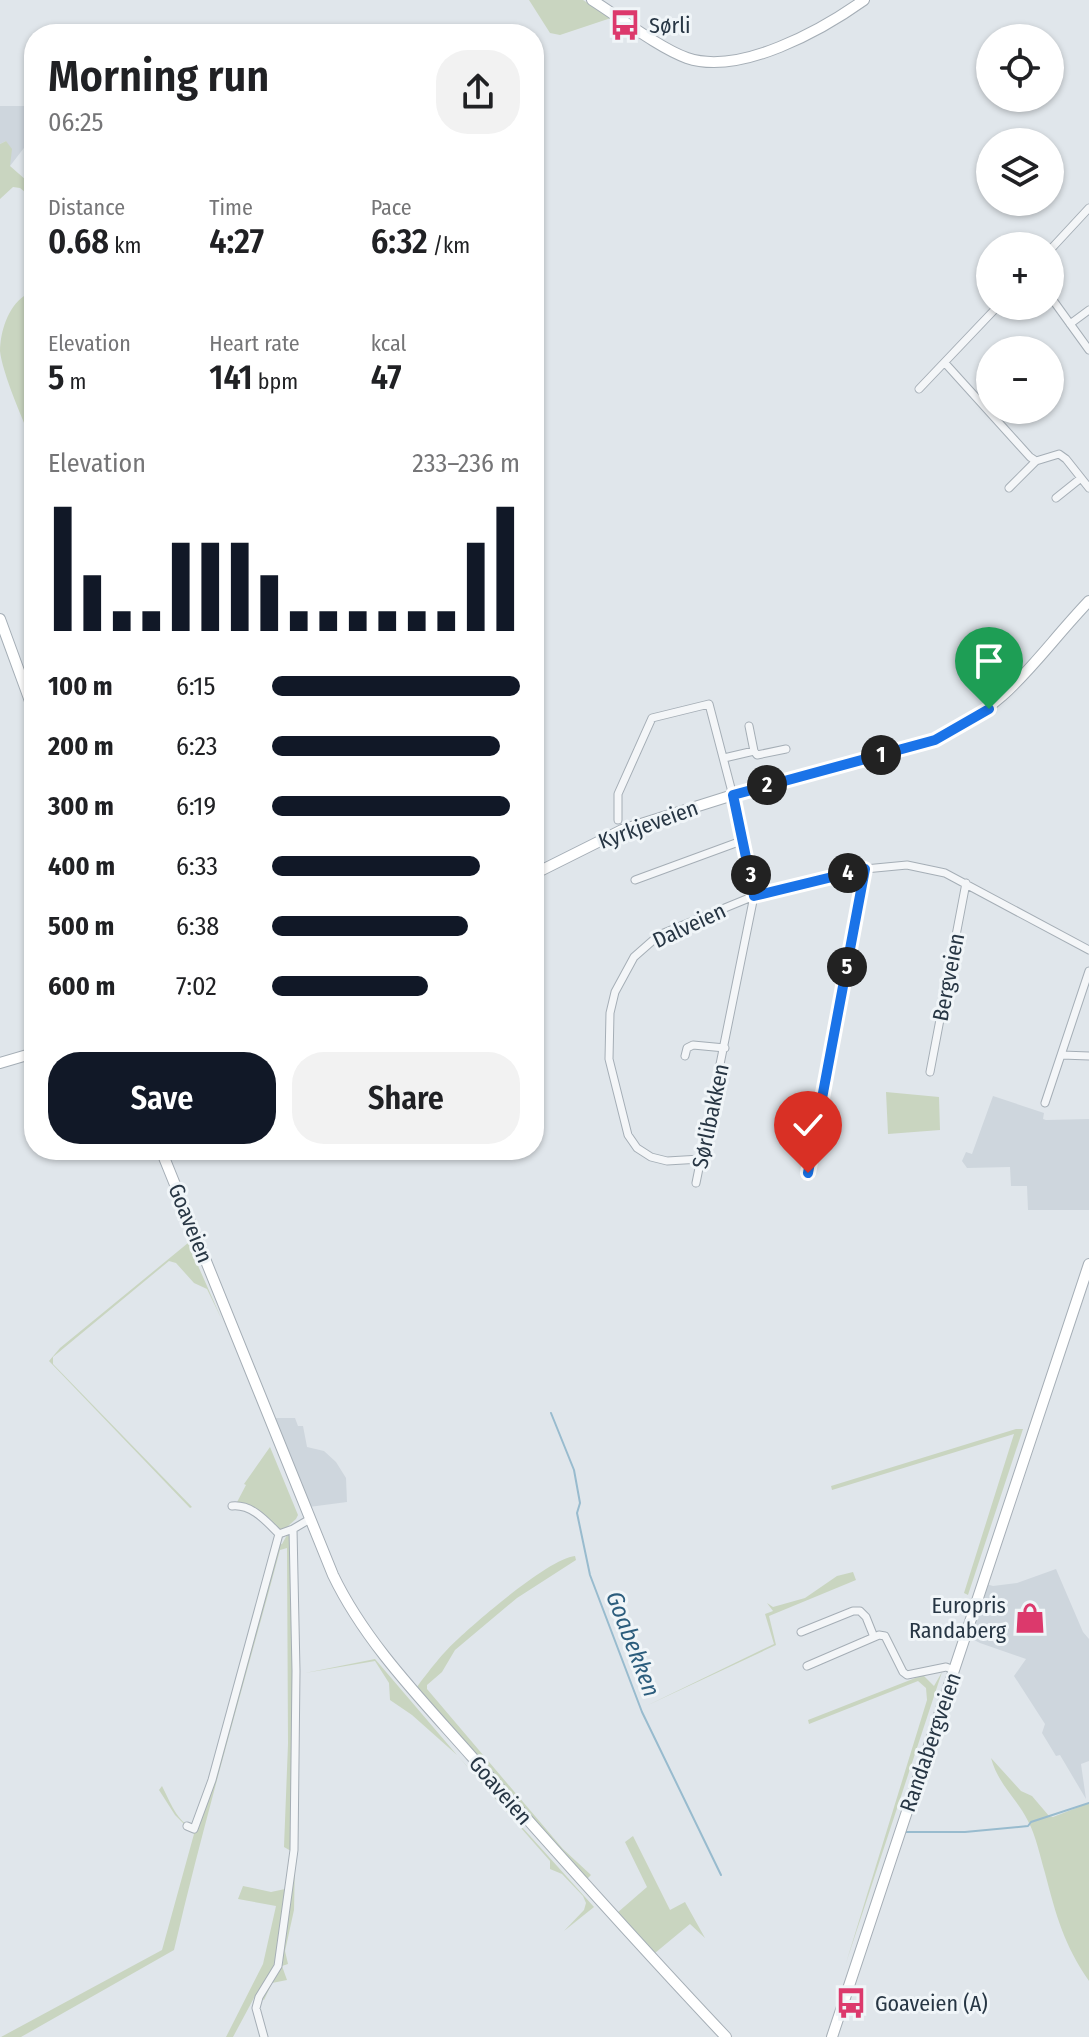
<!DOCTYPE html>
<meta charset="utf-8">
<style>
body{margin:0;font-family:"Fira Sans Condensed",sans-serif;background:#f2f2f2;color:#202124;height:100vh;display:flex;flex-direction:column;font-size:30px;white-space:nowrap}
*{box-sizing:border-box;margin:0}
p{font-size:26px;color:#757577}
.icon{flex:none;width:44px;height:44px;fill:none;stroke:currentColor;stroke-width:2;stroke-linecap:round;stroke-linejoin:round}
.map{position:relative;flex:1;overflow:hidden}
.panel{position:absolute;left:24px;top:24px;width:520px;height:1136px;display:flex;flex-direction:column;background:#fff;border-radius:32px;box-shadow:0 2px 6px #0004}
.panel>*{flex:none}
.fabs{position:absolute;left:976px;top:24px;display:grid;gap:16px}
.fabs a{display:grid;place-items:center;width:88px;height:88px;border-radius:50%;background:#fff;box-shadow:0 2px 6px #0004;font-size:40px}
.pin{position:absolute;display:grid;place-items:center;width:68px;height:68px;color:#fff;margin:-82px -34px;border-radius:50% 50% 50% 0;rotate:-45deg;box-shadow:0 0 8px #0007}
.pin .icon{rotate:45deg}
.km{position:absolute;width:40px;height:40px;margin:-20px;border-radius:50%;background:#222;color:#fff;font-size:22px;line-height:40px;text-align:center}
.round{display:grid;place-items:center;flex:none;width:84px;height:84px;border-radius:32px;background:#f2f2f2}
.overview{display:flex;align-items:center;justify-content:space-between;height:136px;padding:0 24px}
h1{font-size:44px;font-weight:600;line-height:60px}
.metrics{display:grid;grid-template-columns:repeat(3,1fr);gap:12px;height:136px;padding:8px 24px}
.metrics div{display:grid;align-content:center}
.metrics b{font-size:34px;font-weight:600}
.metrics small{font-size:22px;font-weight:400}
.metrics p{font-size:22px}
.chart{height:224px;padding:16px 24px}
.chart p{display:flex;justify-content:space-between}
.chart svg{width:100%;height:144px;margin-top:8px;stroke:#111827;stroke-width:6}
.primary-button{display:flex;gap:16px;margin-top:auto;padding:16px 24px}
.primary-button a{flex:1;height:92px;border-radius:32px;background:#111827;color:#fff;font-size:32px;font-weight:600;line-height:92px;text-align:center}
.primary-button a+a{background:#f2f2f2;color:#202124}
ul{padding:0 24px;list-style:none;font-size:26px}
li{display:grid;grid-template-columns:128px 96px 1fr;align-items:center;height:60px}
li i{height:20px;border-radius:10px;background:#111827}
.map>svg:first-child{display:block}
.built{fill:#ced6dd}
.green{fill:#c9d5c0}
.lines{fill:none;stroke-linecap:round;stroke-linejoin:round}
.stream{stroke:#98bbce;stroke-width:2}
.street-casing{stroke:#a5aeb6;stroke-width:9}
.secondary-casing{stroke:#a5aeb6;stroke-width:12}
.street{stroke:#f4f6f8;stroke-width:7}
.secondary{stroke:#fff;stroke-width:10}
.route-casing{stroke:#fff;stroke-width:16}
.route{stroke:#1a73e8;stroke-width:10}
.labels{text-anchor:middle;stroke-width:6;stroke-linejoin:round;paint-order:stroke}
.poi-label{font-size:22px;fill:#273644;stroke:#f0f5f8;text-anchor:start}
.street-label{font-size:22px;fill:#273644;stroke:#f0f5f8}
.water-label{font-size:24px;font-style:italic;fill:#2c5d7d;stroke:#f0f5f8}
</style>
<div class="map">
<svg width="1089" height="2037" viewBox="0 0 1089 2037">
<rect width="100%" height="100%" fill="#e0e6eb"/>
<path class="built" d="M0,106H34V135L10,166L6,141L0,144Z
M993,1096L1044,1113L1043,1119L1046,1120L1089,1119V1210H1028L1027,1186H1011L1010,1167L967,1168L962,1161L966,1152L972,1154Z
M274,1418H295L298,1426H303L307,1447L324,1451L336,1462L346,1478L347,1502L309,1507Z
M1056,1569L1083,1632L1089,1639V1761L1081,1764L1086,1799L1060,1755L1056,1756L1042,1733L1045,1724L1014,1676L1026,1659L980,1643L972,1639L971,1632L986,1584L993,1586L1017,1583Z"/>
<path class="green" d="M529,0H583L611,18L560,35L550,33Z
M6,141L12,149L10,166L34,187L30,196L20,188L13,187L0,199V144Z
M24,296L34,305V445C24,424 2,372 0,351C0,332 8,307 24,296Z
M886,1092L939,1097L940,1130L888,1134Z
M188,1243L222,1320L207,1289L194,1283L176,1263L169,1261L53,1357V1364L192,1507L190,1508L49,1361L60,1348Z
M1016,1429H1023L968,1595L964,1593L1014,1434L832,1490L831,1486Z
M270,1447L298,1515L296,1519L279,1534L265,1520L235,1506L246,1485L244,1484Z
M287,1535L293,1539L295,1863L294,1910L285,1951L288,1964L282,1966L287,1980L272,1983L264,2000L255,1996L233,2037H226L263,1964L276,1906L238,1899L243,1886L271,1892L285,1889L291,1851L284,1847L288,1744L287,1548L280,1550C244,1684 205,1816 174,1950L21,2037H1L162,1950L194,1834L175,1815L159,1790L162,1786C170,1801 177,1823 194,1828L204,1803L276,1545L282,1544Z
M575,1556L576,1560L517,1598L455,1650L442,1672L427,1685V1689L563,1849L591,1875L587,1879L417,1687C427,1673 445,1650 458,1639C478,1620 550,1558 575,1556Z
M853,1572L856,1580L769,1616L776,1645L646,1706L774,1644L765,1614L773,1611L767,1603L773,1607L805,1598L837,1576Z
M375,1659L457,1755L594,1907L564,1931L584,1910L586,1903L583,1896L562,1874L550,1869V1861L457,1755L412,1715L390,1700L389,1683L375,1661L305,1673Z
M942,1672L846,1963L927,1700L926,1688L918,1681L809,1724L808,1720L923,1675L934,1686Z
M991,1758L1021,1791L1032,1796L1049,1816L1053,1817L1089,1803V1981C1064,1945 1056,1915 1045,1873C1040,1856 1036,1836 1028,1821C1016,1797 999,1786 991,1758Z
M633,1836L670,1910L685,1902L705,1938L690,1924L655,1953L688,1989L617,1913L647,1887L625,1842Z"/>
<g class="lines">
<path class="stream" d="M551,1413L574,1470L580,1503L577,1513L590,1575L642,1712L721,1875
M905,1832H965L1028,1826L1031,1822L1089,1803"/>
<defs>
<path id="street" d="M1050,250L1089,208
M1050,296L1089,350
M1070,324L1089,310
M945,363L1030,457L1036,461L1059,454L1066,459L1089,488
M919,389L998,306
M996,419L1006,410
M1009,488L1036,461
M1056,498L1081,478
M749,726L754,751
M724,758L754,751L757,755L786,749
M618,820V794L652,718L709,704L744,838L754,896L696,1183
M635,880L744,840
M1062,1055L1089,1056
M685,1056L687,1048L693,1045L725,1048
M930,1072L966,883
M1045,1103L1089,971
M701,1159L667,1161L651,1157L637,1148L628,1135L609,1059L610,1013L615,992L634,957L659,935L754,896L865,869L907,865L945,873L1089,950
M808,1173L865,869
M232,1506C252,1504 266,1521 279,1534
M801,1632L853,1611H860L866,1617L874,1637
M807,1666L879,1635L885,1636L903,1672L907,1675L946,1667L954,1670
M187,1826L194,1829L212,1780L279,1534L293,1529
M264,2037L256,2008L259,1997L278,1966L294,1850L296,1671L293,1529L310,1519"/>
<path id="secondary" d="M592,0C619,17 659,48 687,58C740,76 822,30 864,0
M0,619L34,712
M534,874L622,830L733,795L935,740C1011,704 1034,659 1089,601
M0,1063L34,1053
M161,1150L333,1575C366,1644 423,1701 473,1758C556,1852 640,1946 726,2037
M832,2037L1089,1264"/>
</defs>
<use href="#street" class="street-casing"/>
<use href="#secondary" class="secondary-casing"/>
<use href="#street" class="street"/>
<use href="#secondary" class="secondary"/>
</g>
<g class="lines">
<defs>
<path id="route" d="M808,1173L865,869L754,896L733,795L935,740L989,709"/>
</defs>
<use href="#route" class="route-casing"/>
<use href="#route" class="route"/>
</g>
<defs>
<symbol id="bus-bare" viewBox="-9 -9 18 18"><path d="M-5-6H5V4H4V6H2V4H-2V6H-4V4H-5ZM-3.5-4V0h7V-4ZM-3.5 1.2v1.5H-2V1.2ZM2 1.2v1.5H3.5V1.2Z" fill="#dc396c" stroke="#f0f5f8" stroke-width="2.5" paint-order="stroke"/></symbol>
<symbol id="shop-bare" viewBox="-9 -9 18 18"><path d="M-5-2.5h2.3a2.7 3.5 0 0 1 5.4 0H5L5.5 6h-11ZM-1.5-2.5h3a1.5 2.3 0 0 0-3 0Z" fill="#dc396c" stroke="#f0f5f8" stroke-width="2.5" paint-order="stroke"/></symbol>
</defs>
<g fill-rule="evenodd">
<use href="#bus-bare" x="603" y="3" width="44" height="44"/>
<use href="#shop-bare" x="1008" y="1596" width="44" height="44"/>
<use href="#bus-bare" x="829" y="1981" width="44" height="44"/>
</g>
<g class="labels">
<g class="poi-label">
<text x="649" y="33">Sørli</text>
<text x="1006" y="1613" text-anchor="end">Europris<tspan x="1006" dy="25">Randaberg</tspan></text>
<text x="875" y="2011">Goaveien (A)</text>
</g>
<g class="street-label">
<text transform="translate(648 824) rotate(-20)" y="8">Kyrkjeveien</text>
<text transform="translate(689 925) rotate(-25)" y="8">Dalveien</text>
<text transform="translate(948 977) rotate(-79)" y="8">Bergveien</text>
<text transform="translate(710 1116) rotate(-78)" y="8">Sørlibakken</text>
<text transform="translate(191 1223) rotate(68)" y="8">Goaveien</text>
<text transform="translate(930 1742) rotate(-71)" y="8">Randabergveien</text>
<text transform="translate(501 1790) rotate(49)" y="8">Goaveien</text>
</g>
<g class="water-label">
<text transform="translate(633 1644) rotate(69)" y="8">Goabekken</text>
</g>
</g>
</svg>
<div class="fabs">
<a><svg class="icon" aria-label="locate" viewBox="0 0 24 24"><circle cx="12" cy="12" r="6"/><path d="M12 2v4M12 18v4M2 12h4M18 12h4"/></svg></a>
<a><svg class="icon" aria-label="layers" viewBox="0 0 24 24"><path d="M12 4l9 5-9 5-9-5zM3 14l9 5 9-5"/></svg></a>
<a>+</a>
<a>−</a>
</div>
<div class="pin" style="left:989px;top:709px;background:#1e9e55"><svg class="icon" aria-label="arrive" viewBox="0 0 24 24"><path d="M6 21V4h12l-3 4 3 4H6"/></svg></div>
<div class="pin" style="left:808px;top:1173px;background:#d93025"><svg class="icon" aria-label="check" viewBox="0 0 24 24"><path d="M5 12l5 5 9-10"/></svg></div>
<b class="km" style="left:881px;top:755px">1</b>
<b class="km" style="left:767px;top:785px">2</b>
<b class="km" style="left:751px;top:875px">3</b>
<b class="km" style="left:848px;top:873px">4</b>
<b class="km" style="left:847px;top:967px">5</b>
<section class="panel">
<div class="overview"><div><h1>Morning run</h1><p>06:25</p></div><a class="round"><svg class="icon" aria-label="share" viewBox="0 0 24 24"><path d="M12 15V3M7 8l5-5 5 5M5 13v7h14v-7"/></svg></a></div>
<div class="metrics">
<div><p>Distance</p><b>0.68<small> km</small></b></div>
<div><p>Time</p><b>4:27</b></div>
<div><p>Pace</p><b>6:32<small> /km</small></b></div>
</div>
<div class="metrics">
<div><p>Elevation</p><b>5<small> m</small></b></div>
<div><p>Heart rate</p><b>141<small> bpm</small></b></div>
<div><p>kcal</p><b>47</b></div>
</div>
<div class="chart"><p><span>Elevation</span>233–236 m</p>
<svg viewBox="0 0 160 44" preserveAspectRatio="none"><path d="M5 44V6M15 44V27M25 44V38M35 44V38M45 44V17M55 44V17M65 44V17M75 44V27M85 44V38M95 44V38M105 44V38M115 44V38M125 44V38M135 44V38M145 44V17M155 44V6"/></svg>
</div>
<ul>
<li><b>100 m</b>6:15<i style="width:100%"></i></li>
<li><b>200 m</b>6:23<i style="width:92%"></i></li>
<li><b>300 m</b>6:19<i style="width:96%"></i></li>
<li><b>400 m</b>6:33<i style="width:84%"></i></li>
<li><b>500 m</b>6:38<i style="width:79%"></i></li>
<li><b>600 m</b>7:02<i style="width:63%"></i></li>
</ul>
<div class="primary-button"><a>Save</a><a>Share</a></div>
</section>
</div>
